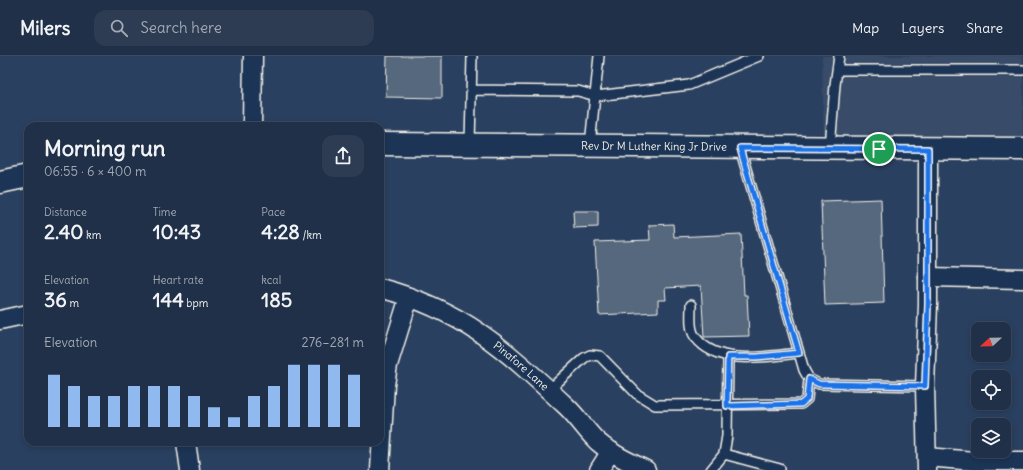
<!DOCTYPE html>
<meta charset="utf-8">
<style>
body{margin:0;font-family:Delius,sans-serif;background:#2d3c52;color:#f1f3f6;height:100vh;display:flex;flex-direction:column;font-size:15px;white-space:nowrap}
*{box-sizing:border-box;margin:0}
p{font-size:13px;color:#a2a9b4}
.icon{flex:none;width:22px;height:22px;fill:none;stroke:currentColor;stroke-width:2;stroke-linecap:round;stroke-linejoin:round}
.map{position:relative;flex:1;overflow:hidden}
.panel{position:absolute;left:24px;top:66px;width:360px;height:324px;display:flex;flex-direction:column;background:#203048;border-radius:12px;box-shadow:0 2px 6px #0003,0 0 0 1px #3d4b60}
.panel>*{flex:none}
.needle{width:26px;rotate:248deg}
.tools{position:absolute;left:971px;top:266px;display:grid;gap:8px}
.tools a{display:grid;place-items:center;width:40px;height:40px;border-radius:8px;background:#203048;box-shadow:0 2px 6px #0003,0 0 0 1px #3d4b60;font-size:20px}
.pin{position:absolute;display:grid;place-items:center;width:34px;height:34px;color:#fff;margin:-17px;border:2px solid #fff;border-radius:50%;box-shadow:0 1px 4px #0007}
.round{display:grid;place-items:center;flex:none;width:42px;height:42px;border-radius:12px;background:#2d3c52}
.overview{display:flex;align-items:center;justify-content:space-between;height:68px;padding:0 20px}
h1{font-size:22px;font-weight:700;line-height:30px}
.figures{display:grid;grid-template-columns:repeat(3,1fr);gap:6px;height:68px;padding:4px 20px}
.figures div{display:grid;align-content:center}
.figures b{font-size:20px;font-weight:700}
.figures small{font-size:11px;font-weight:400}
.figures p{font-size:11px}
.chart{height:112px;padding:8px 20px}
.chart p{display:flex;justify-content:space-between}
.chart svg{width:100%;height:72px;margin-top:4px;stroke:#90b9f0;stroke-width:6}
header{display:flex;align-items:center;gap:24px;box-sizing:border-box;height:56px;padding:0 20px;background:#203048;border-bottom:1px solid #3d4b60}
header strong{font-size:19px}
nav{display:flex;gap:22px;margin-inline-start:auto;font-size:14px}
.search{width:280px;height:36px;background:#2d3c52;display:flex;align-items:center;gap:10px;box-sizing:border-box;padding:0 14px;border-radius:12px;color:#a2a9b4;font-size:15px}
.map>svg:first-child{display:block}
.built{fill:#374c69}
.building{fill:#56677d;stroke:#f4f1e8}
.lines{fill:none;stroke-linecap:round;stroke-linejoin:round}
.lane-casing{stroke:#f4f1e8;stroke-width:12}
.street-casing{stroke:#f4f1e8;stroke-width:21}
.secondary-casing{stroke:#f4f1e8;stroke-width:25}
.lane{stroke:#1d3557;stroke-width:9}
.street{stroke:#1d3557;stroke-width:18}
.secondary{stroke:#1d3557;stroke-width:22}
.route-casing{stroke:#fff;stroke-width:8}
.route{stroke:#1a73e8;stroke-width:5}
.labels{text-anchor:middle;stroke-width:3;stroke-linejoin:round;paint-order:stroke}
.street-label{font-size:11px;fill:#f4f1e8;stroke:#1d3557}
</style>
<header>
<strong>Milers</strong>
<div class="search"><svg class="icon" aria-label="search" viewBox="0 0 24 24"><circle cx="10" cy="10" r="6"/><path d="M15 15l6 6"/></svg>Search here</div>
<nav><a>Map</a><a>Layers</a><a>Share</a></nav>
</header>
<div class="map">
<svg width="1023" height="414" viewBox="0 0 1023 414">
<rect width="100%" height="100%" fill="#2a4060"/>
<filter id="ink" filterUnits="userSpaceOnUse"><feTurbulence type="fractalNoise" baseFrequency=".025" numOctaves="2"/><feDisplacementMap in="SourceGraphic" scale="8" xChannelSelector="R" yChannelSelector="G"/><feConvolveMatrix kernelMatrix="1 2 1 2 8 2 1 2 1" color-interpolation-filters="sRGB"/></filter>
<g filter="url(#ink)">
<path class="built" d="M822,0H1023V93L824,92Z"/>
<path class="building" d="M387,0H442V42L386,41Z
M881,143L884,247L825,249L821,145Z
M573,155H598V171L574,172Z
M673,168L674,181L741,178L744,239H747L749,280L704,281L701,230L665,232L666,244H658V256L599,259L595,186L650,184L649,169Z"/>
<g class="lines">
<defs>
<path id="lane" d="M837,14H1023
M471,34L578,35L596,40L689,29L759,0
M470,88L472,0
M590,89L599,0
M740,92L804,314L809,323L819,328L925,330
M830,92L835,29L839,0
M691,249C691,260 689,274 696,282C719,311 768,300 799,297
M549,334L584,302L590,299L600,300L637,338L655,349L801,348L807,343L809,323
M724,398L780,413
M711,414L724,398L727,380L728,301"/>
<g id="street">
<path d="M252,70L253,0"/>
<path d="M928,221L1023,223"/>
<path id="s1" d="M380,232C463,254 505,293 566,350C578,361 586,375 598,386C612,398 629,406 646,414"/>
<path d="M0,264L28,258"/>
<path d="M186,386L190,414"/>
<path d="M927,401L974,405H1023"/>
<path d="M380,414L385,329L388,309L409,241"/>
<path d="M599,414L611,395"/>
<path d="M927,414L925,330L928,248V93"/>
</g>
<g id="secondary">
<path id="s2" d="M380,88L1023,93"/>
<path d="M0,126L28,120"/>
</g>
</defs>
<use href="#lane" class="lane-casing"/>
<use href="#street" class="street-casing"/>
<use href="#secondary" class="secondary-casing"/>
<use href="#lane" class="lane"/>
<use href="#street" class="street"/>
<use href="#secondary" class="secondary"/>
</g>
</g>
<g class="lines" filter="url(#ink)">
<defs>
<path id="route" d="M740,92L928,93V248L925,330L819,328L809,323L807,343L801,348L727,350L728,301H757L799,297Z"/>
</defs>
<use href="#route" class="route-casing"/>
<use href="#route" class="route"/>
</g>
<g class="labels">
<g class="street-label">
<text dy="4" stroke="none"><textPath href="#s2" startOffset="274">Rev Dr M Luther King Jr Drive</textPath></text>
<text dy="4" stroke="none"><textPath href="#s1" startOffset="163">Pinafore Lane</textPath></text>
</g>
</g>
</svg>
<div class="tools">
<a><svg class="needle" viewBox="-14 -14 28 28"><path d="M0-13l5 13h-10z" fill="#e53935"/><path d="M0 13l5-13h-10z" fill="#a2a9b4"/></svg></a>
<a><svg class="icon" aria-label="locate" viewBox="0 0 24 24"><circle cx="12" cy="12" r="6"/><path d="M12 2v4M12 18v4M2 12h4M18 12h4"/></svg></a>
<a><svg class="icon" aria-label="layers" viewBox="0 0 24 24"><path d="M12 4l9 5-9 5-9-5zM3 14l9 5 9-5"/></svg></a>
</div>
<div class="pin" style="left:879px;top:93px;background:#1e9e55"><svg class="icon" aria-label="arrive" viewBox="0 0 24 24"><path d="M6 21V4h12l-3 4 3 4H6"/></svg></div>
<section class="panel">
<div class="overview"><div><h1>Morning run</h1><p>06:55 · 6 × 400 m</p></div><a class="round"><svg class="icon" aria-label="share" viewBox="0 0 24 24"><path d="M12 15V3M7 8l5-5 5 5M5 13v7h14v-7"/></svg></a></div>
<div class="figures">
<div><p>Distance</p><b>2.40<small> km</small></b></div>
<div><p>Time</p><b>10:43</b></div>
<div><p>Pace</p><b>4:28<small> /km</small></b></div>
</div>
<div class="figures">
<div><p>Elevation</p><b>36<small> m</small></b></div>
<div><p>Heart rate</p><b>144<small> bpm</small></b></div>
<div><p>kcal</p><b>185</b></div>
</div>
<div class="chart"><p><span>Elevation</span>276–281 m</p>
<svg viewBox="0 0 160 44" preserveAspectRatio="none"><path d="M5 44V12M15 44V19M25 44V25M35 44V25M45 44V19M55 44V19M65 44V19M75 44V25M85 44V32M95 44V38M105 44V25M115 44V19M125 44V6M135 44V6M145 44V6M155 44V12"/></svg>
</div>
</section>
</div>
